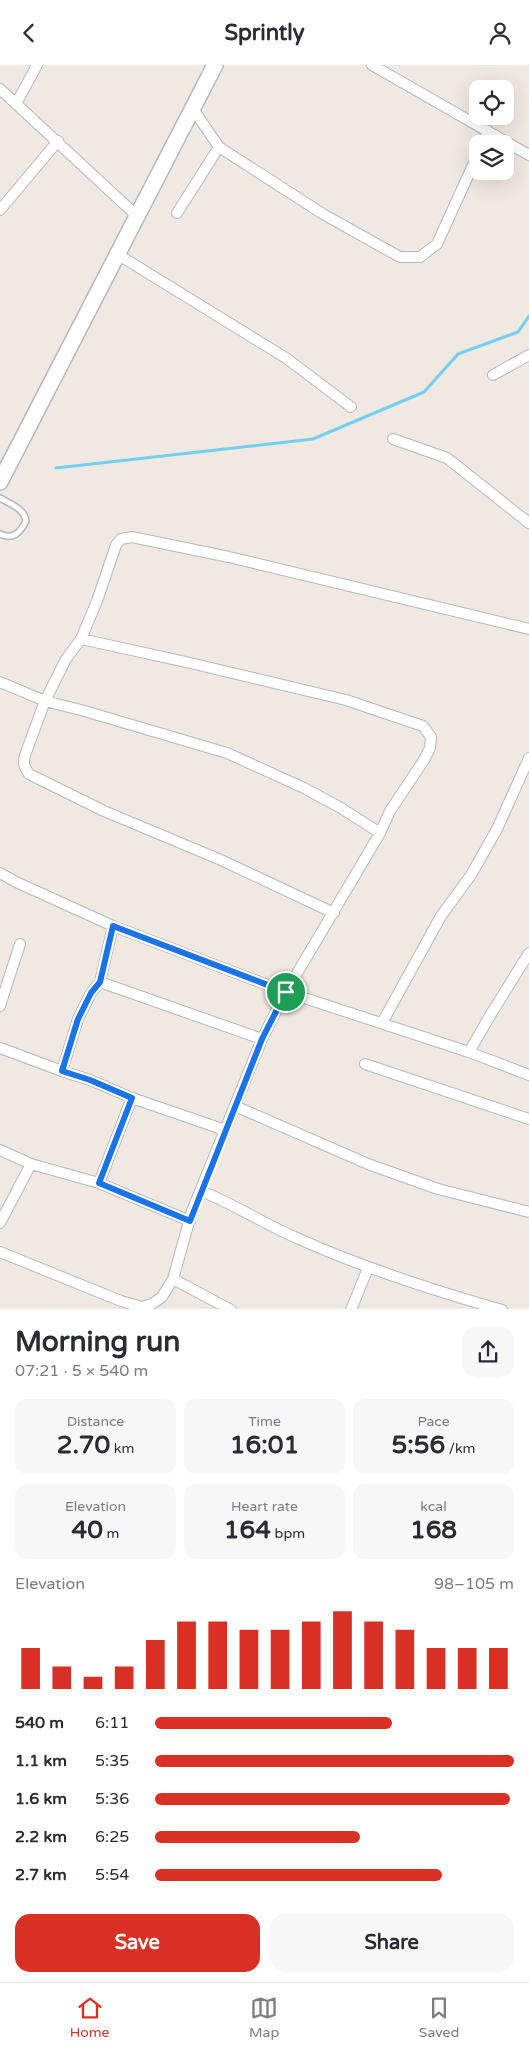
<!DOCTYPE html>
<meta charset="utf-8">
<style>
body{margin:0;font-family:"Varela Round",sans-serif;background:#f7f7f7;color:#2b2b33;height:100vh;display:flex;flex-direction:column;font-size:19px;white-space:nowrap}
*{box-sizing:border-box;margin:0}
p{font-size:16px;color:#7c7c81}
.icon{flex:none;width:28px;height:28px;fill:none;stroke:currentColor;stroke-width:2;stroke-linecap:round;stroke-linejoin:round}
.map{position:relative;height:1244px;overflow:hidden}
.side{display:flex;flex-direction:column;background:#fff;flex:1}
.side>*{flex:none}
.controls{position:absolute;left:469px;top:15px;display:grid;gap:10px}
.controls a{display:grid;place-items:center;width:45px;height:45px;border-radius:10px;background:#fff;box-shadow:0 5px 20px #0002;font-size:25px}
.pin{position:absolute;display:grid;place-items:center;width:42px;height:42px;color:#fff;margin:-21px;border:2px solid #fff;border-radius:50%;box-shadow:0 1px 5px #0007}
.round{display:grid;place-items:center;flex:none;width:52px;height:52px;border-radius:15px;background:#f7f7f7}
.head{display:flex;align-items:center;justify-content:space-between;height:85px;padding:0 15px}
h1{font-size:28px;font-weight:800;line-height:38px}
.stats{display:grid;grid-template-columns:repeat(3,1fr);gap:8px;height:85px;padding:5px 15px}
.stats div{display:grid;align-content:center;border-radius:12px;background:#f7f7f7;text-align:center}
.stats b{font-size:25px;font-weight:800}
.stats small{font-size:14px;font-weight:400}
.stats p{font-size:14px}
.chart{height:140px;padding:10px 15px}
.chart p{display:flex;justify-content:space-between}
.chart svg{width:100%;height:90px;margin-top:5px;stroke:#d93025;stroke-width:6}
.cta{display:flex;gap:10px;margin-top:auto;padding:10px 15px}
.cta a{flex:1;height:58px;border-radius:15px;background:#d93025;color:#fff;font-size:20px;font-weight:800;line-height:58px;text-align:center}
.cta a+a{background:#f7f7f7;color:#2b2b33}
ul{padding:0 15px;list-style:none;font-size:16px}
li{display:grid;grid-template-columns:80px 60px 1fr;align-items:center;height:38px}
li i{height:12px;border-radius:6px;background:#d93025}
header{display:flex;justify-content:space-between;align-items:center;height:65px;padding:0 15px;background:#fff;font-size:22px;font-weight:800}
.tabs{display:flex;justify-content:space-around;align-items:center;height:70px;border-top:1px solid #e1e1e2;background:#fff;font-size:14px;color:#7c7c81}
.tabs a{display:grid;justify-items:center;gap:2px}
.tabs .current{color:#d93025}
.map>svg:first-child{display:block}
.lines{fill:none;stroke-linecap:round;stroke-linejoin:round}
.stream{stroke:#75cff0;stroke-width:3}
.lane-casing{stroke:#b4b7c1;stroke-width:8}
.street-casing{stroke:#b4b7c1;stroke-width:12}
.secondary-casing{stroke:#b4b7c1;stroke-width:18}
.lane{stroke:#fff;stroke-width:5}
.street{stroke:#fff;stroke-width:10}
.secondary{stroke:#fff;stroke-width:15}
.route-casing{stroke:#fff;stroke-width:10}
.route{stroke:#1a73e8;stroke-width:6}
</style>
<header><svg class="icon" aria-label="back" viewBox="0 0 24 24"><path d="M15 5l-7 7 7 7"/></svg>Sprintly<svg class="icon" aria-label="person" viewBox="0 0 24 24"><circle cx="12" cy="8" r="4"/><path d="M4 21q1-7 8-7t8 7"/></svg></header>
<div class="map">
<svg width="529" height="1245" viewBox="0 0 529 1245">
<rect width="100%" height="100%" fill="#efe9e1"/>
<g class="lines">
<path class="stream" d="M56,403L313,374L424,327L458,289L518,267L529,251"/>
<defs>
<path id="lane" d="M0,433C10,439 24,443 26,456C20,468 13,475 0,469"/>
<path id="street" d="M372,0L529,90
M0,24L137,151
M16,39L37,0
M193,44L219,82L323,149L400,192H420L437,179L478,89
M482,79L488,66
M0,145L58,76
M177,148L219,82
M117,189L286,293L351,342
M493,310L529,290
M393,374L447,393L529,458
M0,617L45,636L81,645L227,688L304,723L341,743L380,768
M0,808L16,817L113,861L286,927L469,987L529,1010
M334,848L221,795L104,746L29,709C24,702 23,698 25,690L45,636L66,594L81,574L97,536L116,480L121,474L132,472L229,492L529,564
M100,917L262,974
M0,941L20,879
M382,958L441,851L471,810L497,764L529,693
M0,983L62,1006L90,1015L132,1033L225,1065
M469,987L491,949L529,888
M365,999L529,1054
M62,1006L78,954L91,928L100,917L113,861
M235,1041L368,1099L438,1124L529,1147
M0,1085L31,1099L99,1118L190,1156
M99,1118L132,1033
M201,1126C234,1139 264,1159 297,1173C363,1203 432,1225 502,1245
M0,1158L31,1099
M0,1187L121,1236L142,1242L152,1239L162,1232L173,1214L192,1146L262,974L286,927L380,768L390,746L424,695L430,683L431,672L423,661L346,635L186,597L81,574
M173,1214L231,1245
M351,1245L368,1203"/>
<path id="secondary" d="M0,417L215,0"/>
</defs>
<use href="#lane" class="lane-casing"/>
<use href="#street" class="street-casing"/>
<use href="#secondary" class="secondary-casing"/>
<use href="#lane" class="lane"/>
<use href="#street" class="street"/>
<use href="#secondary" class="secondary"/>
</g>
<g class="lines">
<defs>
<path id="route" d="M113,861L286,927L262,974L190,1156L99,1118L132,1033L90,1015L62,1006L78,954L91,928L100,917Z"/>
</defs>
<use href="#route" class="route-casing"/>
<use href="#route" class="route"/>
</g>
</svg>
<div class="controls">
<a><svg class="icon" aria-label="locate" viewBox="0 0 24 24"><circle cx="12" cy="12" r="6"/><path d="M12 2v4M12 18v4M2 12h4M18 12h4"/></svg></a>
<a><svg class="icon" aria-label="layers" viewBox="0 0 24 24"><path d="M12 4l9 5-9 5-9-5zM3 14l9 5 9-5"/></svg></a>
</div>
<div class="pin" style="left:286px;top:927px;background:#1e9e55"><svg class="icon" aria-label="arrive" viewBox="0 0 24 24"><path d="M6 21V4h12l-3 4 3 4H6"/></svg></div>
</div>
<section class="side">
<div class="head"><div><h1>Morning run</h1><p>07:21 · 5 × 540 m</p></div><a class="round"><svg class="icon" aria-label="share" viewBox="0 0 24 24"><path d="M12 15V3M7 8l5-5 5 5M5 13v7h14v-7"/></svg></a></div>
<div class="stats">
<div><p>Distance</p><b>2.70<small> km</small></b></div>
<div><p>Time</p><b>16:01</b></div>
<div><p>Pace</p><b>5:56<small> /km</small></b></div>
</div>
<div class="stats">
<div><p>Elevation</p><b>40<small> m</small></b></div>
<div><p>Heart rate</p><b>164<small> bpm</small></b></div>
<div><p>kcal</p><b>168</b></div>
</div>
<div class="chart"><p><span>Elevation</span>98–105 m</p>
<svg viewBox="0 0 160 44" preserveAspectRatio="none"><path d="M5 44V24M15 44V33M25 44V38M35 44V33M45 44V20M55 44V11M65 44V11M75 44V15M85 44V15M95 44V11M105 44V6M115 44V11M125 44V15M135 44V24M145 44V24M155 44V24"/></svg>
</div>
<ul>
<li><b>540 m</b>6:11<i style="width:66%"></i></li>
<li><b>1.1 km</b>5:35<i style="width:100%"></i></li>
<li><b>1.6 km</b>5:36<i style="width:99%"></i></li>
<li><b>2.2 km</b>6:25<i style="width:57%"></i></li>
<li><b>2.7 km</b>5:54<i style="width:80%"></i></li>
</ul>
<div class="cta"><a>Save</a><a>Share</a></div>
</section>
<nav class="tabs">
<a class="current"><svg class="icon" aria-label="home" viewBox="0 0 24 24"><path d="M3 11l9-7 9 7M6 9v11h12V9"/></svg>Home</a>
<a><svg class="icon" aria-label="map" viewBox="0 0 24 24"><path d="M3 6l6-2 6 2 6-2v14l-6 2-6-2-6 2zM9 4v14M15 6v14"/></svg>Map</a>
<a><svg class="icon" aria-label="saved" viewBox="0 0 24 24"><path d="M7 4h10v16l-5-4-5 4z"/></svg>Saved</a>
</nav>
